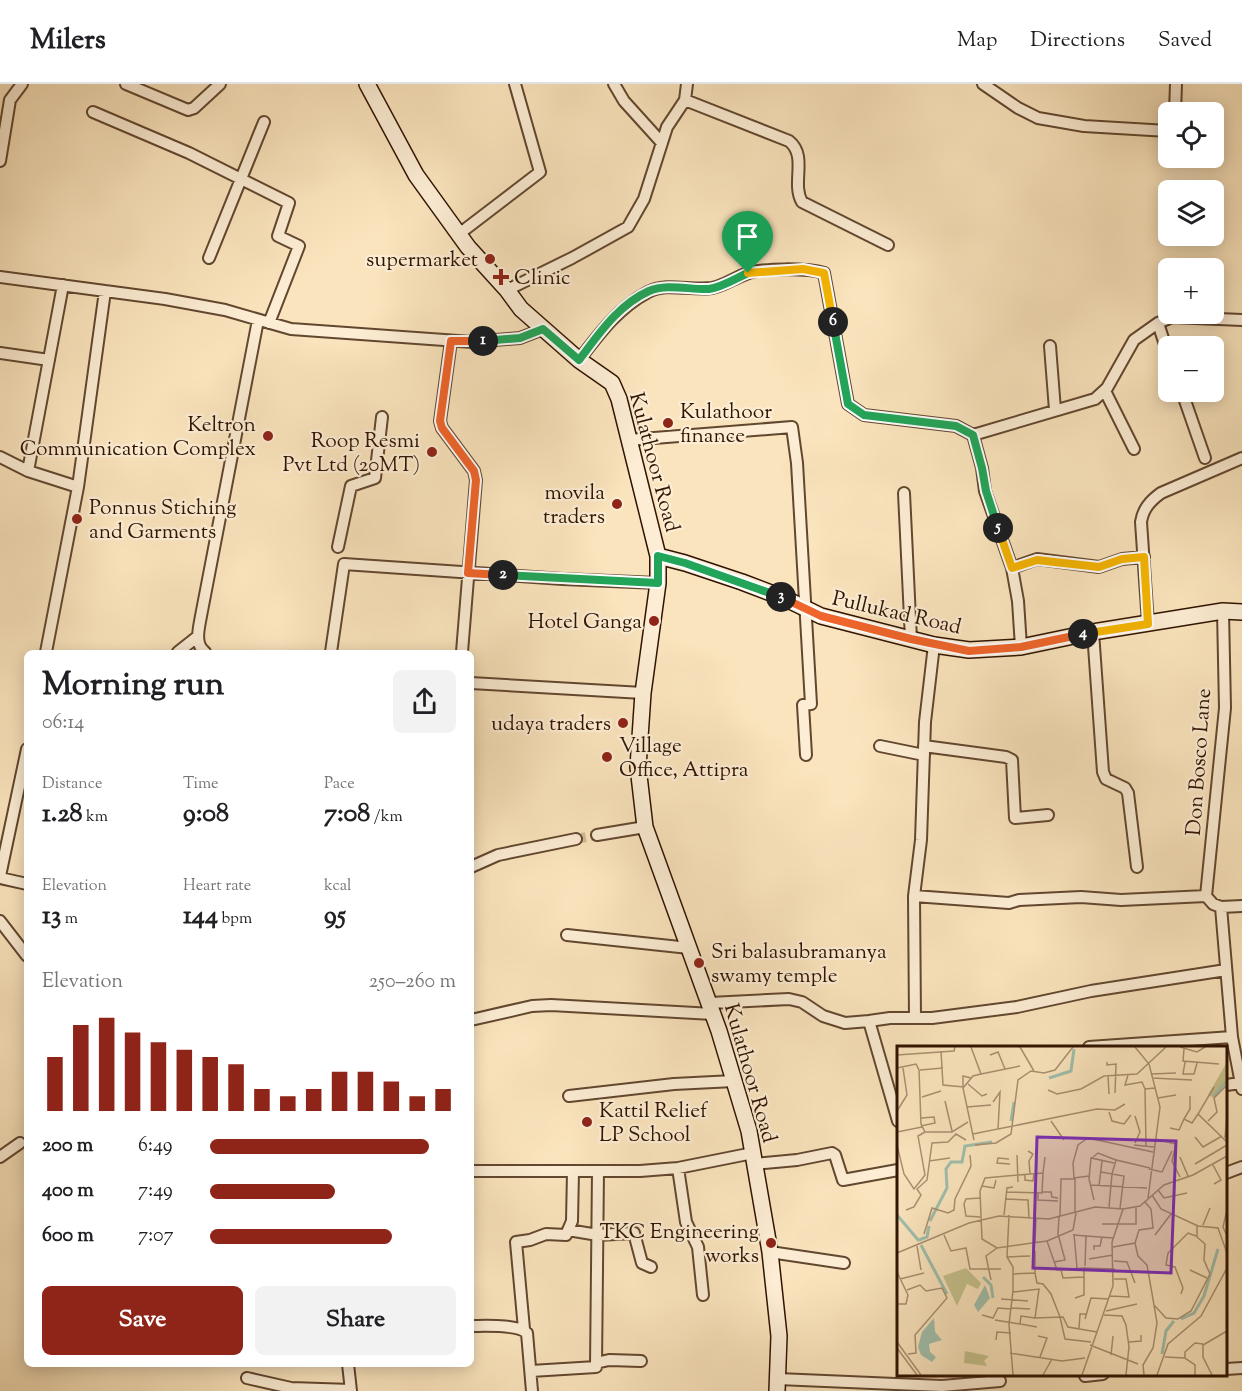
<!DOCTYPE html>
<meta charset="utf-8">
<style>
body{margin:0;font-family:"Sorts Mill Goudy",serif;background:#f2f2f2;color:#202124;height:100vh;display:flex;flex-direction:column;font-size:22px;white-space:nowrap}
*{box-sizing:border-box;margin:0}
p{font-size:20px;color:#757577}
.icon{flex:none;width:33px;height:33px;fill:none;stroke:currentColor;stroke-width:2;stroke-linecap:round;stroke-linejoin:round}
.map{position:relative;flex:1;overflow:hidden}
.details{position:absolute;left:24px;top:566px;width:450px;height:717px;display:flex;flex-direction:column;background:#fff;border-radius:9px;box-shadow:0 3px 15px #0003}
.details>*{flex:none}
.fabs{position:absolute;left:1158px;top:18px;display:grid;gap:12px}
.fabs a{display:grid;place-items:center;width:66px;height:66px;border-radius:9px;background:#fff;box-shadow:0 3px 15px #0003;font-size:30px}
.pin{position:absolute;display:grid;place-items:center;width:51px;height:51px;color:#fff;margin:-62px -26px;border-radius:50% 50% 50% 0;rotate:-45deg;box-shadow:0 0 6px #0007}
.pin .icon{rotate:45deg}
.km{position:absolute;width:30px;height:30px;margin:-15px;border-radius:50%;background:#222;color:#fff;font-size:16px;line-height:30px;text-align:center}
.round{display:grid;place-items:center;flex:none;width:63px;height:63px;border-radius:9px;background:#f2f2f2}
.headline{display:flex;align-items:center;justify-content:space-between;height:102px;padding:0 18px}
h1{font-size:33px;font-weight:700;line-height:45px}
.figures{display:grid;grid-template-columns:repeat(3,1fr);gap:9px;height:102px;padding:6px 18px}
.figures div{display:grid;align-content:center}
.figures b{font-size:26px;font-weight:700}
.figures small{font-size:16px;font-weight:400}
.figures p{font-size:16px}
.chart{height:168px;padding:12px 18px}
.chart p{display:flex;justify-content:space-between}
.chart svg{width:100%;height:108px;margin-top:6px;stroke:#8f2418;stroke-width:6}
.cta{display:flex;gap:12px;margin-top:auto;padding:12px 18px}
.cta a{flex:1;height:69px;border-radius:9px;background:#8f2418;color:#fff;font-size:24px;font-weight:700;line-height:69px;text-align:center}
.cta a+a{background:#f2f2f2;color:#202124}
ul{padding:0 18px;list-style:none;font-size:20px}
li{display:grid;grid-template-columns:96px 72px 1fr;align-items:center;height:45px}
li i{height:15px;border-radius:8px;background:#8f2418}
header{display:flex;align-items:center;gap:36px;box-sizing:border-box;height:84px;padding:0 30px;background:#fff;border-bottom:2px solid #e0e0e0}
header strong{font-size:28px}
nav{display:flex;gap:33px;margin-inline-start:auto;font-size:21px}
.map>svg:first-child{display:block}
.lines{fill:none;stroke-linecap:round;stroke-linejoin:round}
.street-tunnel{stroke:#d2ba97;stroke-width:10;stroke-dasharray:10 5;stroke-linecap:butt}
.street-casing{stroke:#62472f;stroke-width:14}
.secondary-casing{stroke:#301300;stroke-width:18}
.street{stroke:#fcedd4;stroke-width:10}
.secondary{stroke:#fcedd4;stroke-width:15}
.split-1-casing{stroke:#fff;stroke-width:12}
.split-2-casing{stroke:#fff;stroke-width:12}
.split-3-casing{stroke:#fff;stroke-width:12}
.split-4-casing{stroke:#fff;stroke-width:12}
.split-5-casing{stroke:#fff;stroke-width:12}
.split-6-casing{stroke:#fff;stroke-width:12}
.split-7-casing{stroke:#fff;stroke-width:12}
.split-1{stroke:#22a559;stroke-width:8}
.split-2{stroke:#f0652b;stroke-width:8}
.split-3{stroke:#22a559;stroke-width:8}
.split-4{stroke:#f0652b;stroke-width:8}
.split-5{stroke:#f5b400;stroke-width:8}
.split-6{stroke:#22a559;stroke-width:8}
.split-7{stroke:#f5b400;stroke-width:8}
.poi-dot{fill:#8f2418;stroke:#fcedd4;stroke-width:2}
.labels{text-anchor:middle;stroke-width:4.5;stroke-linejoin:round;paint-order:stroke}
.poi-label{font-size:21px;fill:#301300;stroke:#fcedd4;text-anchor:end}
.street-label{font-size:21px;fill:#301300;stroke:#fcedd4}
.inset-river{fill:none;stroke:#9fbfac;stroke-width:3}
.inset-road{fill:none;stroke:#a99071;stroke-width:1.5}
.view{fill:#7b2cbf;fill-opacity:0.15;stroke:#7b2cbf;stroke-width:3}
.inset-edge{fill:none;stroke:#301300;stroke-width:3}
</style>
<header>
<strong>Milers</strong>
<nav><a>Map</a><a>Directions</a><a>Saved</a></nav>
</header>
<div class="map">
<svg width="1242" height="1307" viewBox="0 0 1242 1307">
<rect width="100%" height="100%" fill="#fae4bd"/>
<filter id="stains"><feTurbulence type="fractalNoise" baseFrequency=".00333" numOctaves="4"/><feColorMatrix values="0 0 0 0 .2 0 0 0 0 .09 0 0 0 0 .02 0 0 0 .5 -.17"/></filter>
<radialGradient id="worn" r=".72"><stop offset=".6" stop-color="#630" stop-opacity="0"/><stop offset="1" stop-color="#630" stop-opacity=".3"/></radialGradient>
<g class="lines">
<path class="street-tunnel" d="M576,755L597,751"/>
<defs>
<path id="street" d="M126,0L188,26L194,24L220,0
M614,0L624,17L662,59
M983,0L1018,24L1038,34L1084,42L1168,47
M685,16L789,57C808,72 791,99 802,118L888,161
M93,28L189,69L289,119L278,152L299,162L269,239
M1175,28L1176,0
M0,77L10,16L22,0
M459,150L540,88L515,0
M209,174L264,38
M0,193L165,215L225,226L291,245L472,258L520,254L543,245
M63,201L28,387L78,403
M507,206L572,174L628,143L644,115L667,43L685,16L687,0
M1158,239L1168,270
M451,257L440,337L442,344L474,387L476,396L462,568
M1050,262L1055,326
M0,269L49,276
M579,276C599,250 618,224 648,208C666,198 691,207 712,204C724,202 734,194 746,190C761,184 808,184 824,189L848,320L864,331L956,342L973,351L982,384L985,407L1012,484L1018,517L1021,563
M1105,307L1134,365
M1182,308L1205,374
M973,351L1095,315L1107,304L1134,256L1158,239L1172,233L1242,236
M629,356L792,343L797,379L811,620L803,621L806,671
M0,373L28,387
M904,409L911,555
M338,463L351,402L375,394L382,333
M1012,484L1037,475L1099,483L1122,475L1144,473
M1148,540L1141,438C1143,425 1150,417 1161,409L1242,374
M1093,548L1103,688L1106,695L1125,704L1128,709L1137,783
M46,568L78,403L105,207
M178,568L197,553
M205,568C194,560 199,544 201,532L258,236
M331,568L344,480L563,495L658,499
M471,599L643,609
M880,662L924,671
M924,662L1006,673L1012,676L1015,734L1048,731
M597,751L645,743
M471,783L498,771L576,755
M0,792L27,665
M0,794L27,800
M914,812L1009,819L1019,816L1081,813L1121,816L1206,812
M1242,822L1221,823L1232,953L1242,1005
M1221,823L1213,820L1206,812L1225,624L1223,527
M0,837L27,872
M567,851L689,864
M710,919L789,915L802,918L823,932L845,939L869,937L898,1037
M915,934L914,812L921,756L925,638L934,561
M471,936L532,922L551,921L713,930
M869,937L890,934H932L1017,923L1091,907L1226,886
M1089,963L1232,953
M1226,1001L1241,999
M569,1012L674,1000L734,997
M0,1073L20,1059
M754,1080L797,1076L832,1069L835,1071L843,1096L898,1086
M678,1084L686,1138L698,1163L703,1211
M471,1087H640L678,1084L753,1069
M1226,1089L1242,1083
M568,1146L598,1151L634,1149L642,1179L651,1183
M770,1168L844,1179
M471,1242C484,1242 518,1240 527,1249L532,1307
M524,1245L516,1158L530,1156L546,1150L566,1151L572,1137L573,1088
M596,1279L609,1276L641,1277
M348,1280L351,1307
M1226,1285L1242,1284
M531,1287L596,1283L598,1087
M1085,1292L1103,1290
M247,1294L291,1304L351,1306
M778,1295L942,1302L1000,1297"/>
<path id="secondary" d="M367,0L416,91L468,163L507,206L521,225L579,276L612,299L619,315L658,472V499L643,609L638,683L645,743L719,947L749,1047L770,1168L779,1252L777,1307
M658,472L685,479L742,498L784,514L821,532L934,561L969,566L1021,563L1093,548L1223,527L1242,528"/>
</defs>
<use href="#street" class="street-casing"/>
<use href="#secondary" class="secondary-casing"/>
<use href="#street" class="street"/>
<use href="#secondary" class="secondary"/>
</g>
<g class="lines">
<defs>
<path id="split-1" d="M483,257L520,254L543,245L579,276C599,250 618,221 649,207C667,199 690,206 709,205C723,203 736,194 748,189"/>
<path id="split-2" d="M483,257H451L440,337L442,344L474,387L476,396L468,489L503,491"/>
<path id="split-3" d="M503,491L658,499V472L685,479L781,513"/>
<path id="split-4" d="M781,513L821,532L911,555L969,567L1021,563L1083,550"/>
<path id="split-5" d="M998,444L1012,484L1037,476L1099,483L1122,475L1144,473L1148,540L1083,550"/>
<path id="split-6" d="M833,238L848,320L864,331L956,342L973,351L982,384L986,407L998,444"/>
<path id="split-7" d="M748,189L803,185L824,189L833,238"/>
</defs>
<use href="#split-1" class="split-1-casing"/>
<use href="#split-2" class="split-2-casing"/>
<use href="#split-3" class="split-3-casing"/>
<use href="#split-4" class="split-4-casing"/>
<use href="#split-5" class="split-5-casing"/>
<use href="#split-6" class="split-6-casing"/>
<use href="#split-7" class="split-7-casing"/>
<use href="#split-1" class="split-1"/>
<use href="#split-2" class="split-2"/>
<use href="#split-3" class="split-3"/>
<use href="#split-4" class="split-4"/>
<use href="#split-5" class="split-5"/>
<use href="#split-6" class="split-6"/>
<use href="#split-7" class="split-7"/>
</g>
<g class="poi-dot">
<circle cx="490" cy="175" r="6"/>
<path d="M498 184h6v6h6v6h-6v6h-6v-6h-6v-6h6z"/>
<circle cx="668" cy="339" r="6"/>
<circle cx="268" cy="352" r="6"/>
<circle cx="432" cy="368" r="6"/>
<circle cx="617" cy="420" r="6"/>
<circle cx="77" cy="435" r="6"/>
<circle cx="654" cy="537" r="6"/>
<circle cx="623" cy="639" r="6"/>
<circle cx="607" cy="673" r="6"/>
<circle cx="699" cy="879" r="6"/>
<circle cx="587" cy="1038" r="6"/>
<circle cx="771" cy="1159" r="6"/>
</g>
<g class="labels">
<g class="poi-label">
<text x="478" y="182">supermarket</text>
<text x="514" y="200" text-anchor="start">Clinic</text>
<text x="680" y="334" text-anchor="start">Kulathoor<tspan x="680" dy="24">finance</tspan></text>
<text x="256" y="347">Keltron<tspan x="256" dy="24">Communication Complex</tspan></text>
<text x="420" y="363">Roop Resmi<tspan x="420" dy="24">Pvt Ltd (20MT)</tspan></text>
<text x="605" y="415">movila<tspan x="605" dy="24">traders</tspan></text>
<text x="89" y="430" text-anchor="start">Ponnus Stiching<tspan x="89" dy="24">and Garments</tspan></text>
<text x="642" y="544">Hotel Ganga</text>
<text x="611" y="646">udaya traders</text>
<text x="619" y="668" text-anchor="start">Village<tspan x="619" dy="24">Office, Attipra</tspan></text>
<text x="711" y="874" text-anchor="start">Sri balasubramanya<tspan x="711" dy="24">swamy temple</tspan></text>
<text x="599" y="1033" text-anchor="start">Kattil Relief<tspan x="599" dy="24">LP School</tspan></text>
<text x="759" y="1154">TKC Engineering<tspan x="759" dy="24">works</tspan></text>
</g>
<g class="street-label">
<text transform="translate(655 378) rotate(75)" y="7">Kulathoor Road</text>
<text transform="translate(897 528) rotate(13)" y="7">Pullukad Road</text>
<text transform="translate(1198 678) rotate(-86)" y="7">Don Bosco Lane</text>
<text transform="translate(751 989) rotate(74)" y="7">Kulathoor Road</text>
</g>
</g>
<g transform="translate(897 962)">
<rect width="330" height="330" fill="#fae4bd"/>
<path d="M330,16V36L317,52L311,49ZM69,222L84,237L81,243L70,238L60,260L46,230ZM68,305L92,310L87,315L90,320L67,317Z" fill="#c5c28d"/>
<path d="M88,239L93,252L81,266L77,259ZM37,272L38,286L45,294L32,298L33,306L39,311L35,316L24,309L21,301L25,286Z" fill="#9fbfac"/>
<path class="inset-river" d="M152,32L174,25L177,3M317,50L330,35M114,75L117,56M0,169L22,195M33,175L50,142L49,123L54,116H65L68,100L95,96M22,194L30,191L32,180M24,199L50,248M86,231L94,239L96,252M284,273L297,267L307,250L321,203M265,308L269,285L277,275"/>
<path class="inset-road" d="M74,1L84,28L76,30L66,42L77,94M123,1L137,25M238,1L252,18L263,61L251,152M283,1L300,6L308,1M287,3L286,15L322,18M44,5L46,39L67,41M0,9L57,5L58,1M93,9L101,6L108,23M210,16V19L219,18L218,47M288,16L286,28H297L300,17M0,22L19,18L22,24L24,78L28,86M23,24L46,22M84,28L123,20M254,28L279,27M211,29L212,48M231,29L228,39L245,36L248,43L258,42M255,32L295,34M71,38L85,50L90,48M66,40V30L74,32M317,41L301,68L330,96M248,43L249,100M151,44L160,48L184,43L207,30L240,28L269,1M25,51L44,45M261,52L279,49M48,55L55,85M70,61L94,59M0,65L10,49L6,22M212,66L215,75L227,78L234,69M24,72L37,71L38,77L24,80M287,73L293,63V50M154,75L167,94M311,75L320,66L317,52L330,39M273,82L282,84L287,73L295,77L301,68M101,83L200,63L218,64L228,58M0,86L25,81M28,86H55L71,76M76,88L101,83L103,46L96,56M298,91L306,101L325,90M328,92L330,69M258,93L279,98L275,115L283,131M238,97L243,86L238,70M0,99L7,128L17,143L28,129L21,90L28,86M78,99L99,97L114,88L121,34L134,25L147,27L158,24L176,1M237,99L257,101M131,105L136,108L132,115L133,128L146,127L148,111M120,109L121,136M283,111L291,130M195,112L201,107L219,114M112,113L101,112L100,117L113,118M32,115L53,112M298,118L330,99M316,119L324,134L317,138M252,123L265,126L275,105M204,126L215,128L219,114L253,122M133,128L88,132L83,145L85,193L100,202L150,195M128,129V134L136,135L137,128M192,130L177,132L176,117L181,99L191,92L256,106M193,139L250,142M85,140L97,142L99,134M202,140L205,115M261,144L267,152L290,147M109,146L145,147L146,127M145,146H154L155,151L161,152M141,147V154L161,155M255,149L264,163L301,180L321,182L330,207M83,152L69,153L67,158L69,170L83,171M108,153L131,154L132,172M197,154L192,133L194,112L217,117M212,161L215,128L227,130L223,162M9,164L17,161L24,149L20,143L30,134L35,97L51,96L59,88L69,94M330,164L326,181L330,190M107,169L110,142L116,141M112,169L110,211L116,221V245L112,278L116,329M163,170L164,133H178V167M205,178H239V161M306,179L313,162M27,188L35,162L51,167L57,164L58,153L74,120L73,109M177,188L180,222M47,189L54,205L69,202L73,223H104M176,189L216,192M258,189L274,168M138,196L139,173M238,197L241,210L250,219L257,259L269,272L281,273L294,265L313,228L307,214L308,198L300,191V180M20,200L24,224M216,201L238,197L242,184L256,182L254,163L248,156M197,204V200H203L205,191M0,207L72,177L102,170L152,173L198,161L226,163L243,160L267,139L296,129L330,110M110,211L133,210M192,213L216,209M217,215L230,216L238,237M157,216L168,214L161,188L162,171M188,220L189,189M187,222L218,223M164,224L166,232L187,231V222L160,224L150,195L176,184L179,167M293,224L310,232M0,226L11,249L9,258H0M138,227L140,237L146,238L154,248L163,271M116,228L138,227V205M3,233L27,227M94,234L89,210L100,202M10,244L23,239L29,245L45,242L50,252L18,289L19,307L11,308M116,246L142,243L138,272L166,271L171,281L200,286M284,248L286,242L278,221L269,219L271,207L291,187L299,190M213,250L232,251L229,233H217M178,252L187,249V231M104,253L131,255M114,262L133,263M209,265L240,258M85,269L96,272L101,262L114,263M207,269L225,270L229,279L232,301L229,329M163,271L168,293L194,296M138,272L124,270L123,278L140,281M188,273L194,252L212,253M98,274L123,278M182,282L183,268H189M141,290L150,292L143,311M99,294L100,286L114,287M0,296L24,329M232,296L244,295V289M193,299L241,318M0,302L20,329M113,307L165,315L188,312M214,309L216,290M268,311L288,312M146,329L155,313M185,329L216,240L215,196L226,163M247,329L246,319L256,302L260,277L257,259M260,329L271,298L304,270L330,222M298,329V319L288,312V306L298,297L306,298M315,329L306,311V299L330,285"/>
<path class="view" d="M140,91L279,95L274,227L136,222Z"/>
<rect width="330" height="330" class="inset-edge"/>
</g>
<rect width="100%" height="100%" filter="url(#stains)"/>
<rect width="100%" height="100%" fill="url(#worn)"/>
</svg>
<div class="fabs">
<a><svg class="icon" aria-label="locate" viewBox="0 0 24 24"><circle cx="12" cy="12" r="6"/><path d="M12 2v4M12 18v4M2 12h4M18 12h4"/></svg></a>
<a><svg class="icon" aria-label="layers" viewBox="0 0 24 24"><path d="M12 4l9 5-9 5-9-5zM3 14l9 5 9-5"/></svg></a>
<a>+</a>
<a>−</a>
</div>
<div class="pin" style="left:748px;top:189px;background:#1e9e55"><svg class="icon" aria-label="arrive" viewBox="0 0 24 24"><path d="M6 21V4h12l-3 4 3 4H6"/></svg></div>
<b class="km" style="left:483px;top:257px">1</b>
<b class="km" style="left:503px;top:491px">2</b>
<b class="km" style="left:781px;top:513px">3</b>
<b class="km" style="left:1083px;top:550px">4</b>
<b class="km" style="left:998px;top:444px">5</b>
<b class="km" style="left:833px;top:238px">6</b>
<section class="details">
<div class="headline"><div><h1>Morning run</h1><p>06:14</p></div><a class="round"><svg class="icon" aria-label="share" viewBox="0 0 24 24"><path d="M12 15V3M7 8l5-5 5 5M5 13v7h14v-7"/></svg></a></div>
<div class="figures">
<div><p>Distance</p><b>1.28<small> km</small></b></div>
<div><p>Time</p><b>9:08</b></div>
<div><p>Pace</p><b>7:08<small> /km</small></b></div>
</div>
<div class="figures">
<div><p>Elevation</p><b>13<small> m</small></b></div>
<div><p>Heart rate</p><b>144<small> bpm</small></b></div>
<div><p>kcal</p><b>95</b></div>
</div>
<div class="chart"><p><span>Elevation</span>250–260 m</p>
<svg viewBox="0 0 160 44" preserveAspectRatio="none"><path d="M5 44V22M15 44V9M25 44V6M35 44V12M45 44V16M55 44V19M65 44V22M75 44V25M85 44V35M95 44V38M105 44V35M115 44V28M125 44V28M135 44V32M145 44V38M155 44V35"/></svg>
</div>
<ul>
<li><b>200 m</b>6:49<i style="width:89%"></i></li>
<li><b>400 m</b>7:49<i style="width:51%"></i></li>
<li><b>600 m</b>7:07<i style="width:74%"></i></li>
</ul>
<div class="cta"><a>Save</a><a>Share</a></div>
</section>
</div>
